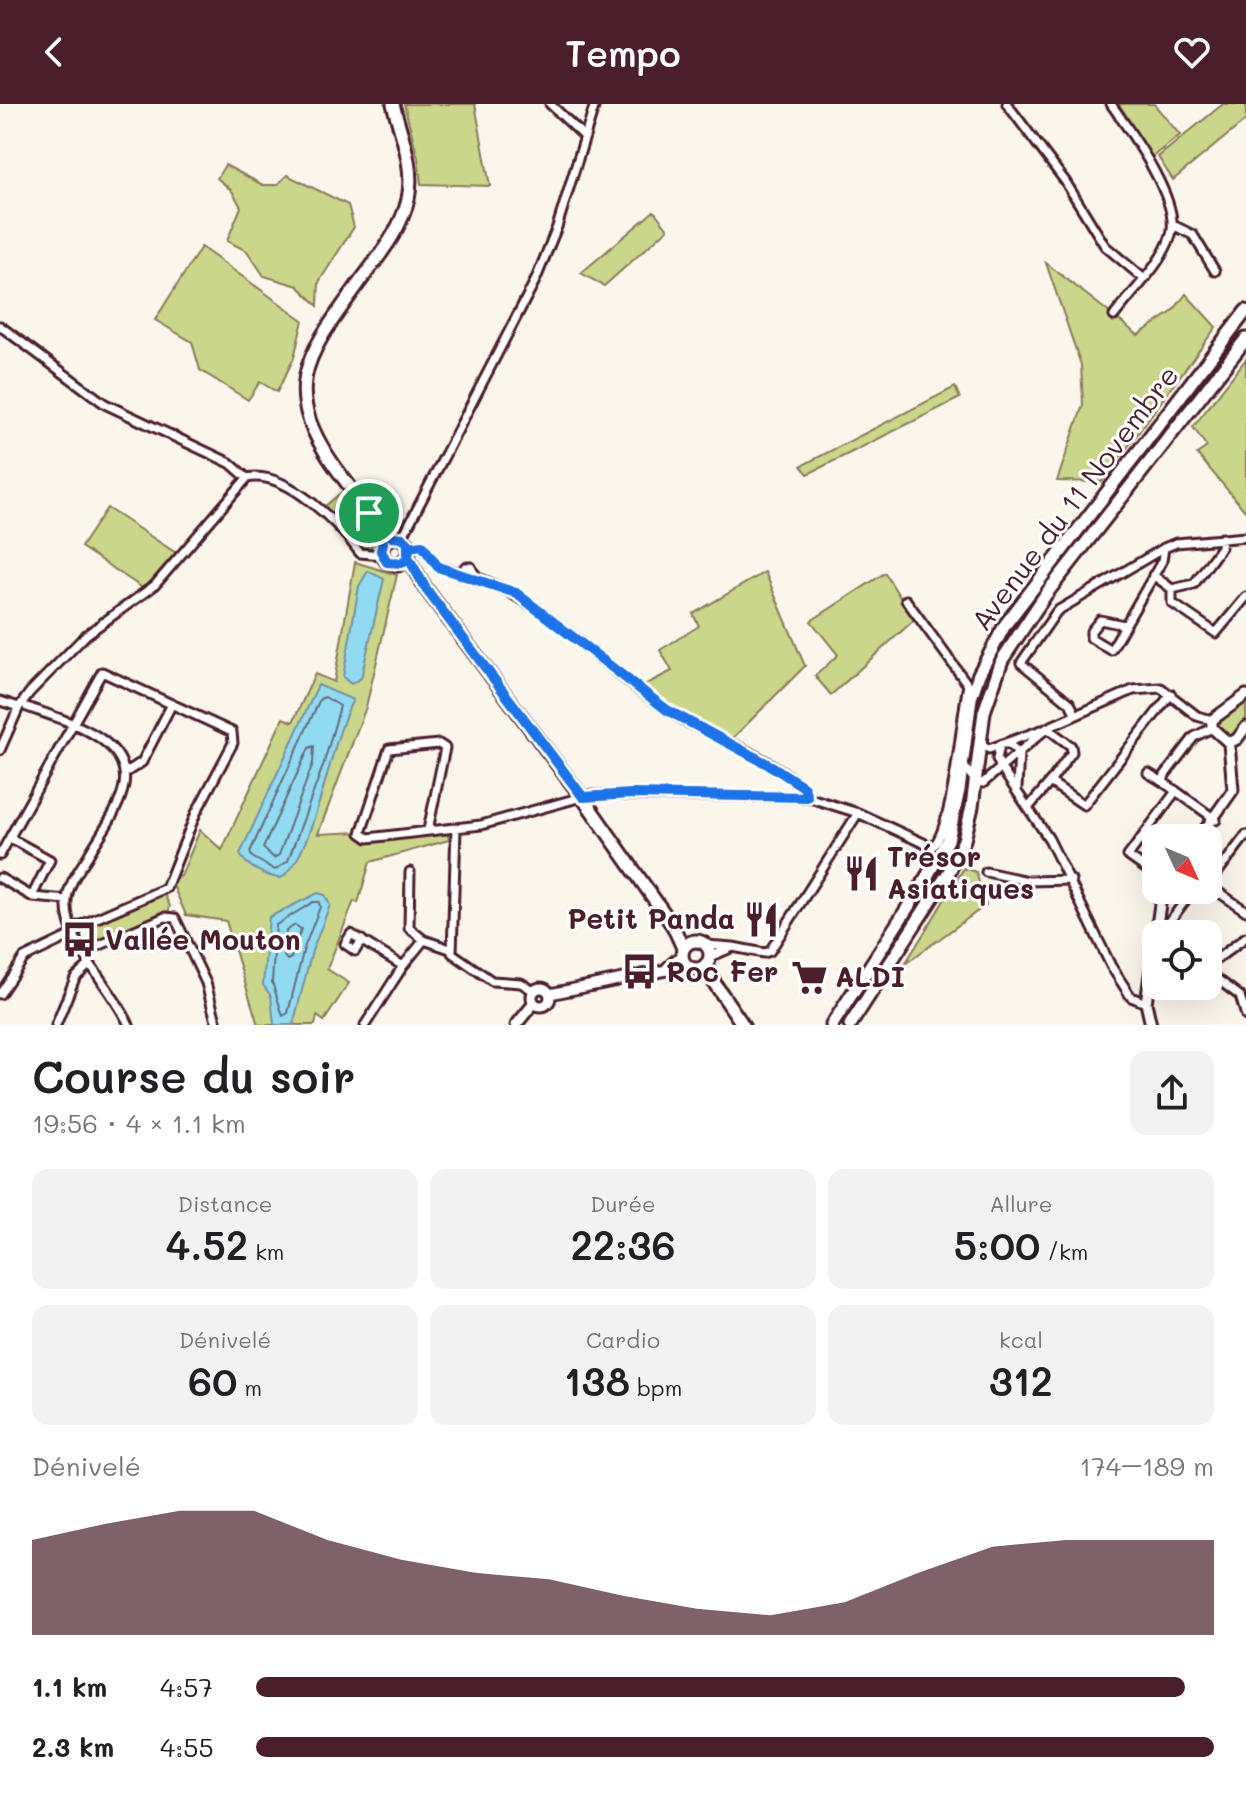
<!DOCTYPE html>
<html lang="fr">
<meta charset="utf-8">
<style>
body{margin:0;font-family:Mali,sans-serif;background:#f2f2f2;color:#202124;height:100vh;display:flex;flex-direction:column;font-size:30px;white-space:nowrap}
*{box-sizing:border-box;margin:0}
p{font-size:26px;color:#757577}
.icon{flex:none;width:44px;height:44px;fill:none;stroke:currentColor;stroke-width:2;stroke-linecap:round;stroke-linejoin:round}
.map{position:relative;height:921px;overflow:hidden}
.details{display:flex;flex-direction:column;background:#fff;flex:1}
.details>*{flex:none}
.needle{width:52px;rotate:134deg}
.fabs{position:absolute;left:1142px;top:720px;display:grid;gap:16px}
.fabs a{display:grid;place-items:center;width:80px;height:80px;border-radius:16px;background:#fff;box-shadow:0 8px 32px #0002;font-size:40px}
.pin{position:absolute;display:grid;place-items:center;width:68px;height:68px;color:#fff;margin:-34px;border:4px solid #fff;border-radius:50%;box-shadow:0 2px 8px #0007}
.round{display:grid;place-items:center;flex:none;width:84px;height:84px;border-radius:16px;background:#f2f2f2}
.headline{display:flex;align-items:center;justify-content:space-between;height:136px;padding:0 32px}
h1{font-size:44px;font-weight:600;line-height:60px}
.figures{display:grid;grid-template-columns:repeat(3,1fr);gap:12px;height:136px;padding:8px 32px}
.figures div{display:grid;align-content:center;border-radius:16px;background:#f2f2f2;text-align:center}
.figures b{font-size:40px;font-weight:600}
.figures small{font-size:22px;font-weight:400}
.figures p{font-size:22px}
.chart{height:224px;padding:16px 32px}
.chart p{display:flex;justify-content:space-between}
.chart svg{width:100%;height:144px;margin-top:8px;fill:#4a1f2b;opacity:.7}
ul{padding:0 32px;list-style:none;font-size:26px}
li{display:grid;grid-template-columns:128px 96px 1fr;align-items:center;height:60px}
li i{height:20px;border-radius:10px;background:#4a1f2b}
header{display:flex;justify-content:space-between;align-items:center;height:104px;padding:0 32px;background:#4a1f2b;color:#fff;font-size:36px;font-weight:600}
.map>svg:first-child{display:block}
.green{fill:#cad68a;stroke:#8a7a5a;stroke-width:2}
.water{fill:#91dbf2;stroke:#7590a2;stroke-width:2}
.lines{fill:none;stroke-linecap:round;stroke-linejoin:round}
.shore{stroke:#666a7b;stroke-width:2}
.minor-casing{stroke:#4a1f2b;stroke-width:13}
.tertiary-casing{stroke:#4a1f2b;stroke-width:15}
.primary-casing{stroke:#4a1f2b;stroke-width:17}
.minor{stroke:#fff;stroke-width:7}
.tertiary{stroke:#fff;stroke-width:9}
.primary{stroke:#fff;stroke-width:11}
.route-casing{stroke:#fff;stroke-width:16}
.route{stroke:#1a73e8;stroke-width:10}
.labels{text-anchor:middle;stroke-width:6;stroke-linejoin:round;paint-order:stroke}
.street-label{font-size:28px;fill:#4a1f2b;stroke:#fff}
.poi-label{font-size:28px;font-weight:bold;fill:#4a1f2b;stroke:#fff;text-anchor:start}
</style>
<header><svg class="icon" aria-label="back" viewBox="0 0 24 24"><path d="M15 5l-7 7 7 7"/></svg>Tempo<svg class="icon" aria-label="heart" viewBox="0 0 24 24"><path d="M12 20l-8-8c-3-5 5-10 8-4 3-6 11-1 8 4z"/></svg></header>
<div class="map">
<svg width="1246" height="921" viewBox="0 0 1246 921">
<rect width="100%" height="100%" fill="#fbf6ec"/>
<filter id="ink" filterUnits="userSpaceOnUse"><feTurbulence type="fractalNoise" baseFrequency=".0125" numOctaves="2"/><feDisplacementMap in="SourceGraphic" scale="16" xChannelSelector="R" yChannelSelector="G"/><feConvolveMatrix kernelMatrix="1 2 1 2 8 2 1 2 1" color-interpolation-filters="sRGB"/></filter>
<g filter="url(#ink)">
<path class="green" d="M404,0H475L490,82L421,80L418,54Z
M1119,0H1154L1180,31L1152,53Z
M1223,0H1246V16L1173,76L1158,53Z
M225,61L263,81H277L287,71L348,101L354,123L319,178L318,202L298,182L264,172L247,147L227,137L241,103L232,87L217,74Z
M654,107L668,125L604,182L581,169Z
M201,143L303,216L294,254L277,288L260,278L248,296L200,266L192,238L155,216Z
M1046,159L1138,231L1172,208L1186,190L1216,223L1102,378L1057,377L1083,301L1081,261Z
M1246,255V408L1197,350L1207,343L1193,323Z
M955,283L960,294L808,370L801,362Z
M344,386L376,429L370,446L363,444L353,427L324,403Z
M107,404L176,449L144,485L81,443Z
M355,458L397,471L366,603L318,730L360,728L362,733L447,728L449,736L370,758L358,799L354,797L327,865L349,879L324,917L317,912L315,921H258L226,817L186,811L171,777L181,772L200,726L222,746L283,614L293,618L315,570L334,578Z
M765,468L805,562L731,636L682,610L644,581L672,567L660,546L699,522L693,510Z
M885,469L914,516L831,591L815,572L838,551L811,517Z
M1246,596V615L1231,634L1216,623L1238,600Z
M964,764L976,768L986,801L905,860Z
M163,788L170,802L168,809L94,841L86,822Z"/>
<path class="water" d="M368,467L384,475L361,574L351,580L343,573L345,562L359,482Z
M318,581L353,596C330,635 315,753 281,774C267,773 246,763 240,750Z
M318,789L325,791L330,801L312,847L293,921H274L271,892L263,881L269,813Z"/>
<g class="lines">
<path class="shore" d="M325,593L340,602L323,662L288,757L275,766L252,753L250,748L320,595Z
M314,642L313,659L279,751L274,754L263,744L309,644Z
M313,798H319L320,803L304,844L288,909L283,912L272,878L276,821Z
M295,821L301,825L291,854L287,856L284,852L286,827Z"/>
<defs>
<path id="minor" d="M550,0L585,33
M1007,0L1065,77L1105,142L1143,174
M1111,0C1131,29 1181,97 1171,131C1162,160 1132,188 1114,212
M1173,121L1193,131L1215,167
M0,222L105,300L230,359L247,374
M402,434L536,175L557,123L595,0
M409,443L422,441L438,463L476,473L471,463H465V469
M1153,471L1172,485
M476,473C555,502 611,574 683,616C710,631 800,666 807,693
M1172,485V499L1216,529L1246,493
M1172,485L1194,480L1221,443L1222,434
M1124,521L1100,516L1091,527V534L1111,546L1162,457L1164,444
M0,597L19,603
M27,603C60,615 132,633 124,681C120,705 100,731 88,752C80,765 68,780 67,796C63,838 113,884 129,921
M1075,609L1070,599L1021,559L1057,507L1164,444L1176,439L1246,433
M1047,624L1071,642L1072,648L1050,678L1084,701L1171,590
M979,638L989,645L1041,626
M1002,640H1009L1019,649L1017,684
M1000,641L997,655L1001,664L1049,735L1111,862L1131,893L1146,899
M0,646L19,603L30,588L86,531L155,481L247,374C286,365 340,421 360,449L382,451
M963,661L976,678L983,679L1047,624L1133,586L1161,584L1197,612L1212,616
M125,669L142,658L172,600
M1148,669L1163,678
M1176,687L1216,716
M1029,703L1050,678
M456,725L452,849L492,877L521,879L534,887
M428,726L445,644L439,640L389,645L361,729L368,734L481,721L589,691L807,693L858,709L932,743C953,728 961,612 968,581L906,496
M10,734L50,756L32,792
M0,751L102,568L232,628L233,639L196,709L166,784L74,824
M410,768L409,824L424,836L450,845
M986,768L1028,777L1071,776
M1156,772L1128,752L1176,687L1163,678L1165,671L1194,633L1212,624
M0,774L33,793L67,796
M1208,781L1246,731
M1208,781L1246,807
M1155,823L1170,817L1193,786
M362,836L355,847L345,840L351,830L403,862
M706,841L733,843L710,853
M733,843L764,849L770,847L858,709
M84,848L165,813L175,814L206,879L217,921
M1208,851L1217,855L1246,833
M1208,868L1240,892L1246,912
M0,890L24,854L76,829
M56,921L75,874L90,860
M365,921L403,862L424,836"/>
<path id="tertiary" d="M1246,591L1212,616V624L1229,639L1237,635L1246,623
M1199,734L1233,686L1229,639
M667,864L682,851
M532 893a9 9 0 1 1 18 0a9 9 0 1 1-18 0Z
M550,890L686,862
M516,921L534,899
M1151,921L1146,899L1162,786"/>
<path id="primary" d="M392,433C372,412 355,390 338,367C278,285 306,252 359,179C378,153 401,127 408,95C415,63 401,31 393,0
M408,453L398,461L387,458L382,451L383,439L396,432L408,439L409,456L426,485L590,704L673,822L683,844
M682 851a14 14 0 1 1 28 0a14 14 0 1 1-28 0Z
M706,860L715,880L743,921
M832,921L919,786L948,736L959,686L971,594L979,570L1005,521L1246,207
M850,921L949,768L964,736L972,703L984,608L1002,556L1046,490L1246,235"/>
</defs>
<use href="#minor" class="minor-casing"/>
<use href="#tertiary" class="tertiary-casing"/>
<use href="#primary" class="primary-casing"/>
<use href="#minor" class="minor"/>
<use href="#tertiary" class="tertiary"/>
<use href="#primary" class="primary"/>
</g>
</g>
<g class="lines" filter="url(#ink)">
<defs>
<path id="route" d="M369,409L383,439L381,447L387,458L402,459L408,453L409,443L422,441L438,463L516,489L667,606L773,663L804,683L807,693L631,690L583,693L426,485L408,453V439L402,434L392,433L369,409"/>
</defs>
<use href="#route" class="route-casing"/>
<use href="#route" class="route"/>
</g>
<defs>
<symbol id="restaurant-bare" viewBox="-9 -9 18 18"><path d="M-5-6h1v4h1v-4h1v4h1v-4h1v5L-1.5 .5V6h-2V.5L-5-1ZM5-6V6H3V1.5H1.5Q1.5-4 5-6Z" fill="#4a1f2b" stroke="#fff" stroke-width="2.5" paint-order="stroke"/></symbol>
<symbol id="bus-bare" viewBox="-9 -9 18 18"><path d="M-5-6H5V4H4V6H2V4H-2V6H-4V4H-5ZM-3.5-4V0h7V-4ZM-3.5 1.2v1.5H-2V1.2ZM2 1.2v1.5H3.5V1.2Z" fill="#4a1f2b" stroke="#fff" stroke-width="2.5" paint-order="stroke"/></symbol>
<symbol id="supermarket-bare" viewBox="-9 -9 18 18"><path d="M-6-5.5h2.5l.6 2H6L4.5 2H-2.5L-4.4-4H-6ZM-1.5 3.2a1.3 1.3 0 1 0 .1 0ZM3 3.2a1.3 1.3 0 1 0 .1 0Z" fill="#4a1f2b" stroke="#fff" stroke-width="2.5" paint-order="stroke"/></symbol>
</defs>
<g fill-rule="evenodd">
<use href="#restaurant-bare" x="836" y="744" width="51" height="51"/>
<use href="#restaurant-bare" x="736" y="790" width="51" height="51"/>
<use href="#bus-bare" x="54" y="810" width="51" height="51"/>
<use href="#bus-bare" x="614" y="842" width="51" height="51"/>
<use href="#supermarket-bare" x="784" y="848" width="51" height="51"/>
</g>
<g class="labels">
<g class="street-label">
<text transform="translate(1075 394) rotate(-53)" y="10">Avenue du 11 Novembre</text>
</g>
<g class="poi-label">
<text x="887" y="763">Trésor<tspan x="887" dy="32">Asiatiques</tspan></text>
<text x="735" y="825" text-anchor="end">Petit Panda</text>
<text x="105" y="846">Vallée Mouton</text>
<text x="666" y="878">Roc Fer</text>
<text x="835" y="883">ALDI</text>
</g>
</g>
</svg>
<div class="fabs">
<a><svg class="needle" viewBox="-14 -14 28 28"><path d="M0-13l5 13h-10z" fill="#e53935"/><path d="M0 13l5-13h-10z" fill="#757577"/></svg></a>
<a><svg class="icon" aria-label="locate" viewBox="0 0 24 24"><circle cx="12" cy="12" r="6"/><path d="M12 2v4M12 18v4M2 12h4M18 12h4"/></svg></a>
</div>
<div class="pin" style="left:369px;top:409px;background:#1e9e55"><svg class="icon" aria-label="arrive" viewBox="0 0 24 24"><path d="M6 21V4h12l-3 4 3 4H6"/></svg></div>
</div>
<section class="details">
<div class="headline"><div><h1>Course du soir</h1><p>19:56 · 4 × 1.1 km</p></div><a class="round"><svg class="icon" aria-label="share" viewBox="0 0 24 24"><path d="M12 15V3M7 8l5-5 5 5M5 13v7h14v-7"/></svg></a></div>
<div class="figures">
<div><p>Distance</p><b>4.52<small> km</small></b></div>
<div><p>Durée</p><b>22:36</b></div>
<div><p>Allure</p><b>5:00<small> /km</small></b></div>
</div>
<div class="figures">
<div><p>Dénivelé</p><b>60<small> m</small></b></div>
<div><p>Cardio</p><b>138<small> bpm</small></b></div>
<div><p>kcal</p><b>312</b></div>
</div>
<div class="chart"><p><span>Dénivelé</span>174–189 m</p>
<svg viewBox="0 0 160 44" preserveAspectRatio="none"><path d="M0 44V15L10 10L20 6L30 6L40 15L50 21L60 25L70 27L80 32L90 36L100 38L110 34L120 25L130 17L140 15L150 15L160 15V44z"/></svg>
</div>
<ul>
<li><b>1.1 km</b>4:57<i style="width:97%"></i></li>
<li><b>2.3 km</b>4:55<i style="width:100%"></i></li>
</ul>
</section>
